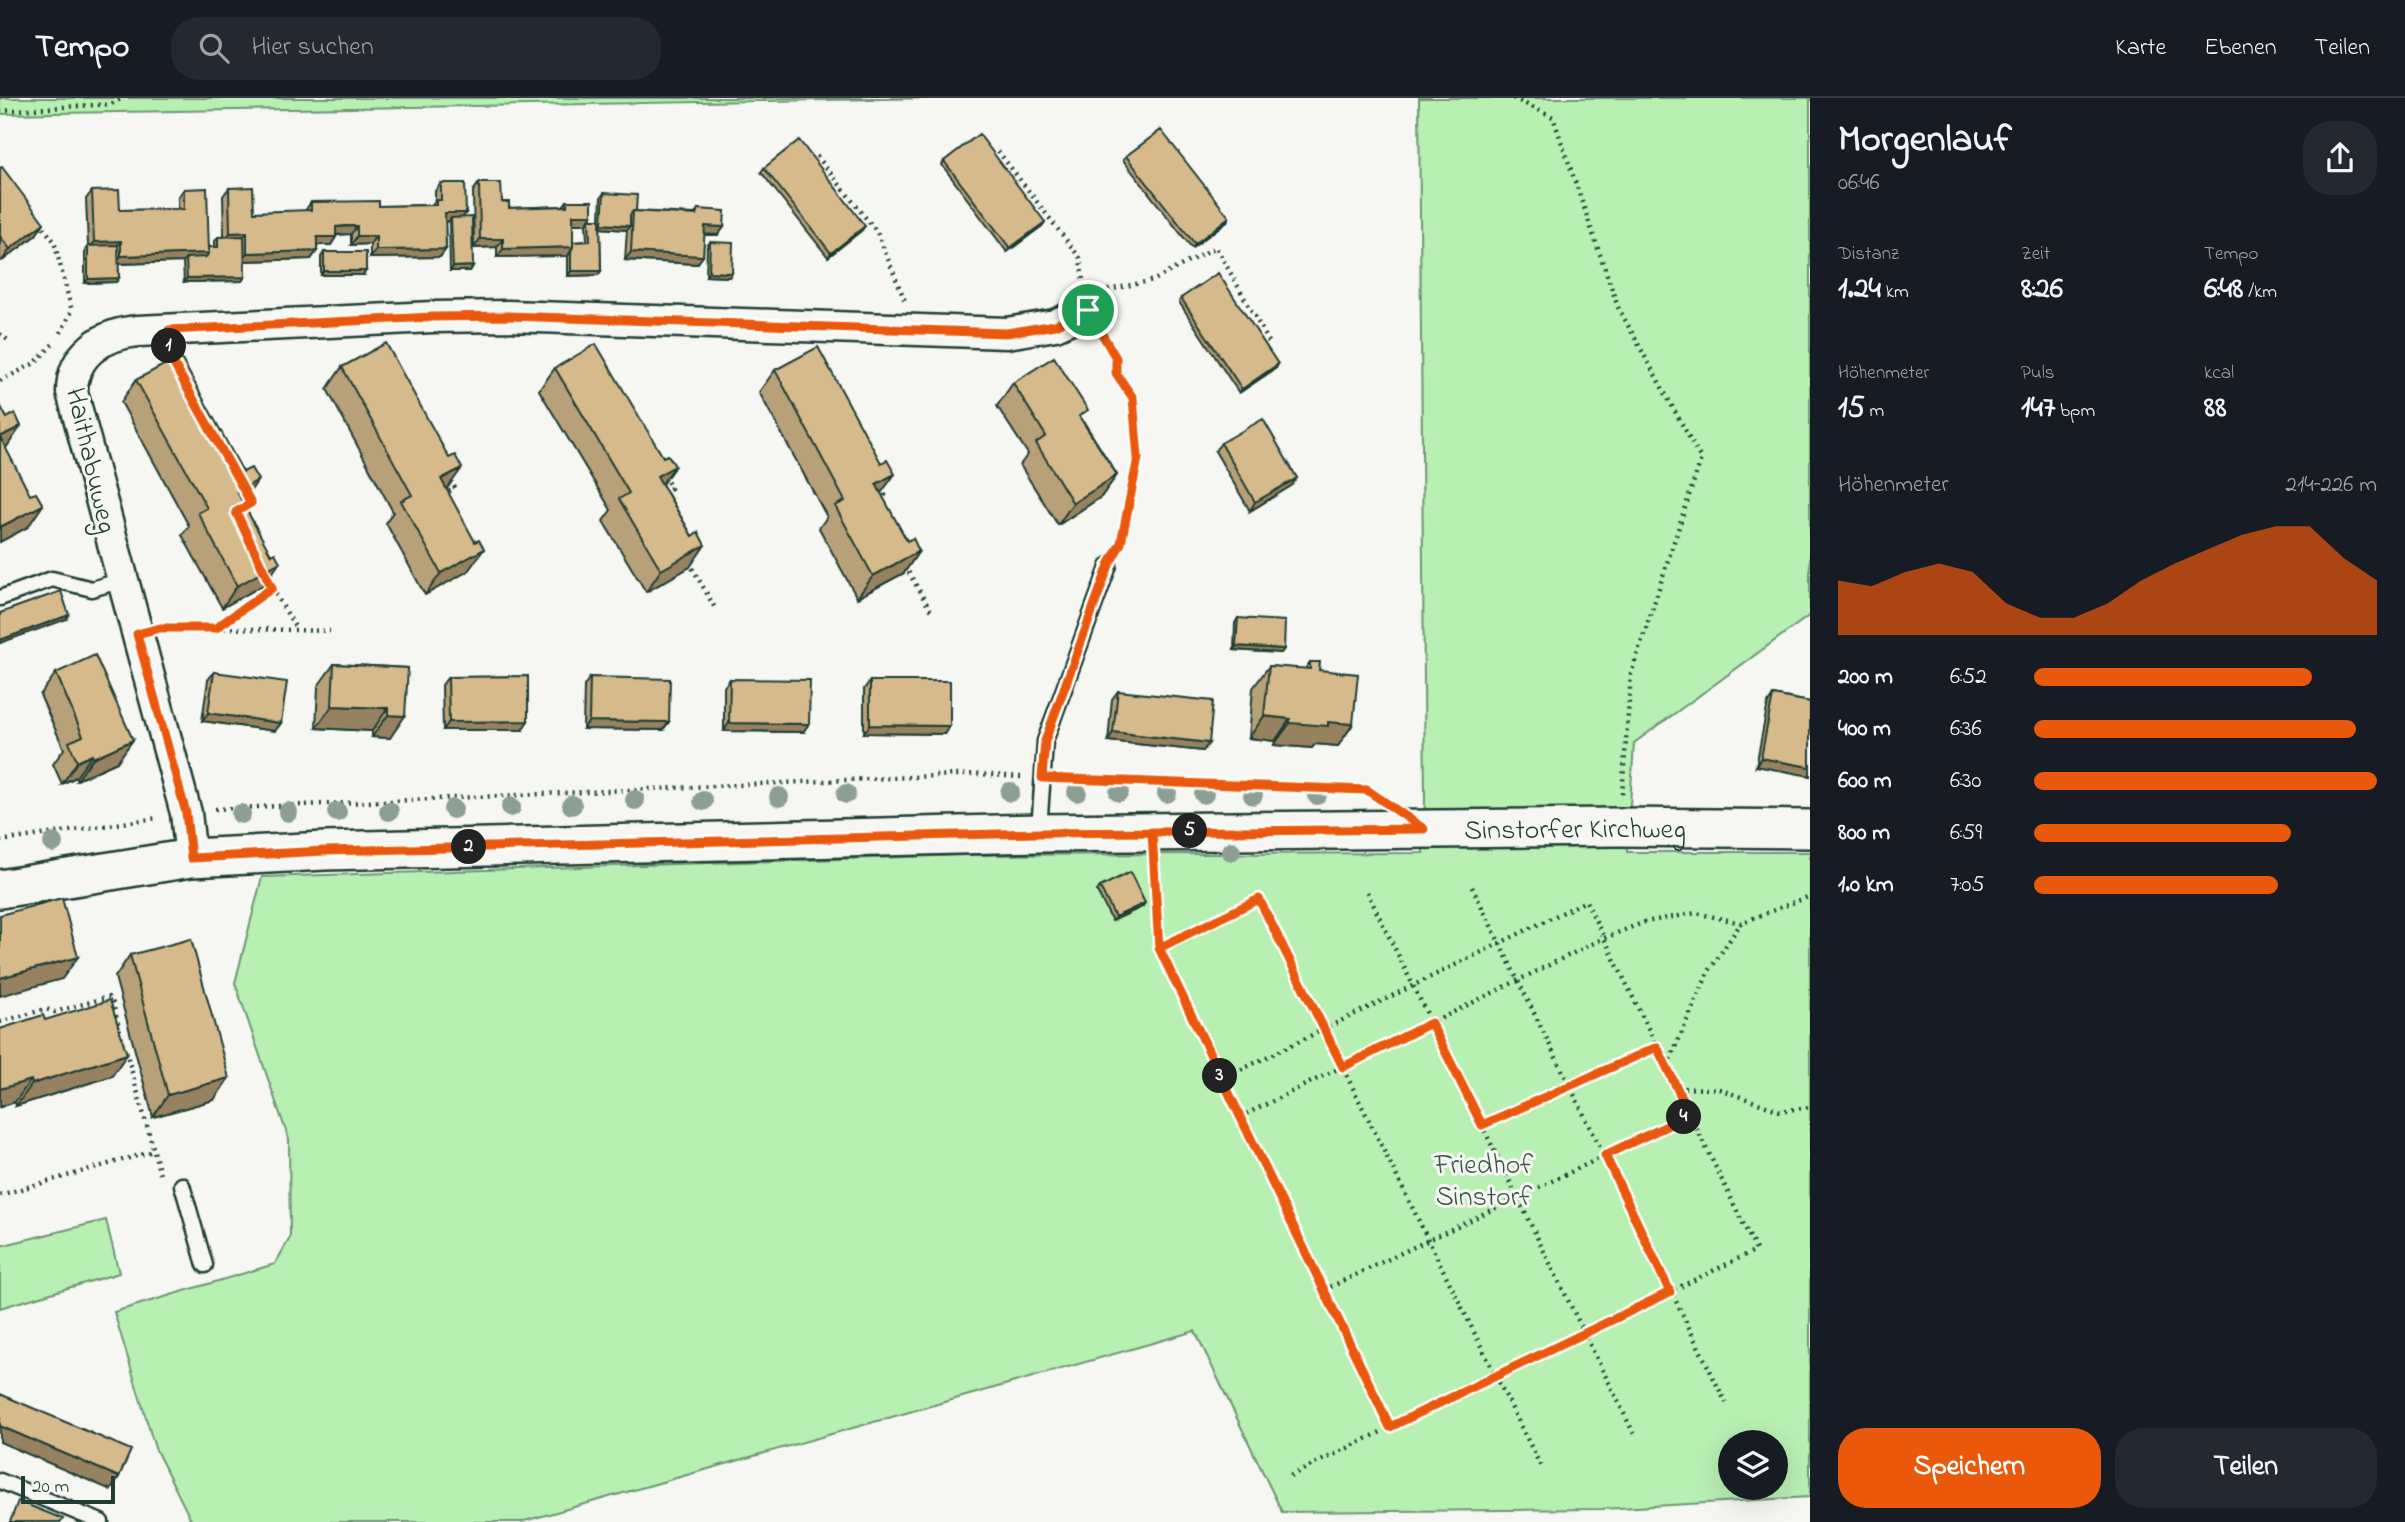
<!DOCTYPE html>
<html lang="de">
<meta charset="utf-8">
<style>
body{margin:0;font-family:"Indie Flower",sans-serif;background:#242831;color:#f1f3f6;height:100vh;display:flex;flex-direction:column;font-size:26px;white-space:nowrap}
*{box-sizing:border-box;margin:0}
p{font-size:23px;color:#9ea1a6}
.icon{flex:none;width:38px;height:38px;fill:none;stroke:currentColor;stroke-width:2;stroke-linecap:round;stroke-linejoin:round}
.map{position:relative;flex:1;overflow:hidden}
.panel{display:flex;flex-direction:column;background:#171b24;width:595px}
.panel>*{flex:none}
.tools{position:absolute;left:1718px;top:1332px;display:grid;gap:14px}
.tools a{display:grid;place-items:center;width:70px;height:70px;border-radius:50%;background:#171b24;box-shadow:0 7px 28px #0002;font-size:35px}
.scale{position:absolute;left:21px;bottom:18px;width:94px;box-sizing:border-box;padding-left:7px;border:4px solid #1f3d34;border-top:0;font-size:19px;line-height:24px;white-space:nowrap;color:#1f3d34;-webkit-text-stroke:5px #f6f6f2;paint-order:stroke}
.pin{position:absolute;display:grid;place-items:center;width:60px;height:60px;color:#fff;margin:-30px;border:4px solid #fff;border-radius:50%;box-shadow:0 2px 7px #0007}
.km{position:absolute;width:35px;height:35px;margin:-18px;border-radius:50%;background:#222;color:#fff;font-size:19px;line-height:35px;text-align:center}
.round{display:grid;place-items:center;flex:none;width:74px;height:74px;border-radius:28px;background:#242831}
.summary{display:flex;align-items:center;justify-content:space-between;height:119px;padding:0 28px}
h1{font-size:38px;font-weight:800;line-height:52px}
.figures{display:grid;grid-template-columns:repeat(3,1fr);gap:10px;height:119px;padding:7px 28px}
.figures div{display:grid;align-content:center}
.figures b{font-size:30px;font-weight:800}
.figures small{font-size:19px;font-weight:400}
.figures p{font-size:19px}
.chart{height:196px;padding:14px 28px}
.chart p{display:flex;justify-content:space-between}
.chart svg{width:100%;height:126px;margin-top:7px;fill:#ea580c;opacity:.7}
.button{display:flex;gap:14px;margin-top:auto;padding:14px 28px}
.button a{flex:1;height:80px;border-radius:28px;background:#ea580c;color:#fff;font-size:28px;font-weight:800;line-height:80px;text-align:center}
.button a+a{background:#242831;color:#f1f3f6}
ul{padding:0 28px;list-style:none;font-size:23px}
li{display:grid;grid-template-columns:112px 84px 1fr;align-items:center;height:52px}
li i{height:18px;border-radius:9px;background:#ea580c}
header{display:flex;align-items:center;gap:42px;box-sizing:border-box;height:98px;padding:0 35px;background:#171b24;border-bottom:2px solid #363941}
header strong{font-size:33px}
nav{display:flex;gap:38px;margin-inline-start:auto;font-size:24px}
.search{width:490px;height:63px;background:#242831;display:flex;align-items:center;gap:18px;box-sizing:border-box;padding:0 24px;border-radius:28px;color:#9ea1a6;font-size:26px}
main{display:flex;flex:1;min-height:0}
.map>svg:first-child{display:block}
.green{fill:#b8efb2;stroke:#6c9673;stroke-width:2;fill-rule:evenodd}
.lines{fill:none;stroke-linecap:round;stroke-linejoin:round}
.service-casing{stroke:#1f3d34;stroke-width:19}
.minor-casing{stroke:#1f3d34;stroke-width:35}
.tertiary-casing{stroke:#1f3d34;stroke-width:42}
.path{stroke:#1f3d34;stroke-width:4.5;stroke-dasharray:2 5;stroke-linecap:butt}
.service{stroke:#f6f6f2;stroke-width:14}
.minor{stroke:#f6f6f2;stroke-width:30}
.tertiary{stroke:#f6f6f2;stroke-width:37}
.tree{fill:#8c9f94}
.wall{fill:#b8a078;stroke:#1f3d34;stroke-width:2}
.shaded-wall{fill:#968261;stroke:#1f3d34;stroke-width:2}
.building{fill:#d6ba8b;stroke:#1f3d34;stroke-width:2}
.route-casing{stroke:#fff;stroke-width:14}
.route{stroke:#ea580c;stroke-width:9}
.labels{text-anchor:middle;stroke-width:6;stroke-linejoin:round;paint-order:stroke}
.street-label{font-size:28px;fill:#1f3d34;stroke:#f6f6f2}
.park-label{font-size:28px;fill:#365847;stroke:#f6f6f2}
</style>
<header>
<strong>Tempo</strong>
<div class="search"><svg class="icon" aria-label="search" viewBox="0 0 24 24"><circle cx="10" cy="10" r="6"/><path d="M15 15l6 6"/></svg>Hier suchen</div>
<nav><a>Karte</a><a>Ebenen</a><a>Teilen</a></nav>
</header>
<main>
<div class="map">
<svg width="1810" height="1424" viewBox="0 0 1810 1424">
<rect width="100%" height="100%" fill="#f6f6f2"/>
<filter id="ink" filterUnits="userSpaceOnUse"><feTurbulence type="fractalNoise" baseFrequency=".0143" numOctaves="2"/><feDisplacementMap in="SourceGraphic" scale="14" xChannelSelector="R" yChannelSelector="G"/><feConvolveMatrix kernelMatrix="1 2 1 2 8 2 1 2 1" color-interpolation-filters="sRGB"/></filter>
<g filter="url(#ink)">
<path class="green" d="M0,0H939L0,16Z
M1419,0H1810V517L1634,645L1627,754H1810V1399L1602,1411L1282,1414L1195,1233L521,1424H192L155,1350L114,1214L275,1166L290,1140L289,1042L235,885L262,779L968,757L1423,755L1425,701ZM1731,1344H1776V1390H1731Z
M106,1122L119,1175L0,1210V1148Z"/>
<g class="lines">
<defs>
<path id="service" d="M0,500L52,481L92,491L122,482
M1039,733L1045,643L1109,467
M182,1087L205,1167
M0,1383L101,1424"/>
<path id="minor" d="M191,760L186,715L72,294C72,256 103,236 138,233L433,219L508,218L1007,235L1055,227L1088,212"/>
<g id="tertiary">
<path id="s1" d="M0,791L191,760L325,753L1039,735L1619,729L1810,731"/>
</g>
</defs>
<use href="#service" class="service-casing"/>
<use href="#minor" class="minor-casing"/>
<use href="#tertiary" class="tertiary-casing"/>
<path class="path" d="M1513,0L1553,19L1618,209L1701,361L1631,576L1622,697
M0,13L111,6L123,0
M998,53L1080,160L1083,183
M817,58L877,134L905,203
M39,124L54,143L72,213L59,238
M1108,192L1154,182L1216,149L1269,244
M0,236L9,243
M1102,236L1117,260V276L1133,300L1138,360L1119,448
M0,283L35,265L54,245
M663,394L671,390L664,378
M443,397L455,390L449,379
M879,402L885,397L880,387
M241,411L251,405L245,393
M689,464L715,510
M905,468L931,513
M272,490L297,532
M166,530H216L272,490L266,477
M217,530L330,533
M1065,681L1367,692L1373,696
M215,711L977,676L1021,679
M0,743L158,720
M1154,767L1159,850L1390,1329
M1472,789L1726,1305
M1367,794L1635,1338
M1159,850L1259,801L1542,1371
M0,924L46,911L55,914L108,899L112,902L123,945
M126,953L154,1053
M1667,968L1709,873L1741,825
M1222,981L1586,803L1756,1152L1290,1378
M1677,990L1719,991L1780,1013L1810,1009
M1240,1019L1604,840L1645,824L1696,815L1741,825L1810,798
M1482,1027L1657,949
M0,1097L154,1053L161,1081
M1324,1192L1690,1017"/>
<use href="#service" class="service"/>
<use href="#minor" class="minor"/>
<use href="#tertiary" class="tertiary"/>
</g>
<g class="tree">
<circle cx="1010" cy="694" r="10"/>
<circle cx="1077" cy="694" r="10"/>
<circle cx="1119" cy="694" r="10"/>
<circle cx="1167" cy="695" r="10"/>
<circle cx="846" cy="696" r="10"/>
<circle cx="1204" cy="696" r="10"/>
<circle cx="1253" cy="697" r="10"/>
<circle cx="1317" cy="697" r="10"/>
<circle cx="779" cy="699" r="10"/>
<circle cx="635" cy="702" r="10"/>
<circle cx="703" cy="703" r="10"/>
<circle cx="572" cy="707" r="10"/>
<circle cx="511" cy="709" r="10"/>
<circle cx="453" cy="711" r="10"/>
<circle cx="389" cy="713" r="10"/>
<circle cx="288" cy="714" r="10"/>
<circle cx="337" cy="714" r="10"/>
<circle cx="241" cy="716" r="10"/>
<circle cx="53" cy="745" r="10"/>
<circle cx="1231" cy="753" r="10"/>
</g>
<path class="wall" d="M1126,58L1227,123L1192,150L1123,62Z
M944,63L1045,124L1042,128L1007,154L942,67Z
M0,70L36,137L2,163L0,161Z
M764,70L862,132L828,159L761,74Z
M441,85L463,119L473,168L470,173H450L449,123L445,124L446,151L440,159L370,160V146L351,147V136L336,137V139L331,147H317V153L311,161L245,163L242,183L184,184L183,164L118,166L119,180L116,184L85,185V152L88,148L86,101L92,93L120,112L178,111V99L184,91L209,149H215V143L218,139H224L223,98L229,90L254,114L305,113L311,104L379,108L432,107L435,102V93Z
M479,85L509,110L563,108L567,103L592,117L586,126H573V144L587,143L586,126L589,121H600L601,99L604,95L636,113L695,116L698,111L724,129L718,137H704L703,158L697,166L625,162L627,132L600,130L601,173L598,177L568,178V157L497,159V149L474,150L473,93Z
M710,144L732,175L729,179L706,178L707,148Z
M324,154L363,177H321V159Z
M1181,200L1278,266L1276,270L1239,295L1179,204Z
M342,269L446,391L468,473L425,497L386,425L393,414L327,291Z
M555,270L675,368L662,386L692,438L690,469L646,494L603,423L611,412L539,292Z
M775,272L881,396L907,443L919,453L904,475L857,500L819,430L827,419L759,294Z
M136,282L243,374V404L265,486L222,510L182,437L189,428L121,304Z
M1013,285L1082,321L1117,377L1101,399L1058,427L1020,367L1028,356L997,308Z
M1221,345L1297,380L1291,388L1250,413L1215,353Z
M1238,520L1284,551L1281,555L1234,552L1235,525Z
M1310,564L1319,572L1353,626L1338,648L1315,646L1312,650L1274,647L1275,643L1249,640L1253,590L1269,568L1305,571Z
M334,566L408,570L390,640L372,639V633L316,630L318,588Z
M214,574L281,625L275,633L202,623L208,582Z
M56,575L117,664L77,682L76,679L62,686L53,666L64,651L40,597Z
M448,579L522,632H443L442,587Z
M590,579L663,632L583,631L584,588Z
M730,581L803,634L724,633V589Z
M870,583L944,636L864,635V591Z
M1118,593L1209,645L1203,653L1108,643L1112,601Z
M1773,597L1810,604L1756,668L1768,605Z
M1100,789L1142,809L1112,823L1097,793Z
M130,857L214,1002L153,1019L115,879Z
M45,922L112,978L16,1008L15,1004L0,1009V931Z"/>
<path class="shaded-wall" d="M445,115H466L460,123L451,120L449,123L439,124Z
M573,117H592L586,126H567Z
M1229,119L1227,123L1192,150L1195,146Z
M1045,124L1042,128L1007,154L1010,150Z
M44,125L36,137L2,163L10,151Z
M602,126L630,128L627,132L600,130Z
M357,128L351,136L330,137L336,129Z
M705,128L724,129L718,137L699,136Z
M865,128L862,132L828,159L831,155Z
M247,134L241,142L224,143L230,135Z
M357,138H376L370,146L351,147Z
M317,139H336L331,147H311Z
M480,141H503L497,149L474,150Z
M121,143L115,151L88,153L94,144Z
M573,149L568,158L497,159L503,151Z
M446,151L440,159L370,160L376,152Z
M317,153L311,161L242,163L247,155Z
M631,154L703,158L697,166L625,162Z
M209,155L203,164L186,160L183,164L115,166L121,158Z
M473,168L470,173H450L453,169Z
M324,173H366L363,177H321Z
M571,173H601L598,177L568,178Z
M709,174L732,175L729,179L706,178Z
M245,179L242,183L184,184L187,180Z
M119,180L116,184L85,185L88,181Z
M1278,266L1276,270L1239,295L1242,291Z
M21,328L6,350L0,339Z
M675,368L659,390L657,378Z
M462,370L446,392L441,381Z
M895,376L879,398L876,386Z
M1117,377L1101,399L1058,427L1073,405Z
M1297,380L1291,388L1250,413L1255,404Z
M258,382L243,404L237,394Z
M43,407L28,429L0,444V429Z
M705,447L690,469L646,494L661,472Z
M484,451L468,473L425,497L441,475Z
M919,453L904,475L857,500L873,478Z
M280,464L265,486L222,510L237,488Z
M69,517L67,521L0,545V542Z
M1236,548L1284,551L1281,555L1234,552Z
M332,608L388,610L372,633L316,630Z
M208,615L281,625L275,633L202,623Z
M388,617L405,618L390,640L372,639Z
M1264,618L1290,621L1275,643L1249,640Z
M528,623L522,632H443L449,624Z
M589,623L669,624L663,632L583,631Z
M1328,624L1353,626L1338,648L1315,646L1312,650L1274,647L1290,625Z
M729,625L809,626L803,634L724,633Z
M870,627L950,628L944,636L864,635Z
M1113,634L1209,645L1203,653L1108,643Z
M133,642L117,664L77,682L93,660Z
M92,657L76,679L62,686L77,664Z
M1761,660L1810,669V678L1756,668Z
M1145,805L1142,809L1112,823L1115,819Z
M78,859L62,881L0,898V880Z
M127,956L112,978L16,1008L32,986Z
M229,980L214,1002L153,1019L168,997Z
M31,982L15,1004L0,1009V991Z
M0,1328L119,1379L111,1392L0,1344Z"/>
<path class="building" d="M1161,32L1229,119L1195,146L1126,58Z
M979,36L1045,124L1010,150L944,63Z
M799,42L865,128L831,155L764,70Z
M2,69L44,125L10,151L0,138V70Z
M441,85H465L466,115H445L446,151L376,152V138H357V128H345L336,129V139H317V153L247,155V134L230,135L229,90L253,89L254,114L311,112V104L379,103V108L436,107V102H441Z
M479,85H501L502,104H509V110L567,108V103H592V117H573V149L503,151V141H480Z
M207,90L209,155L121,158V143L94,144L92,93L119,92L120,112L184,111V91Z
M604,95L637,97L636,113H633L630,117V128L602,126Z
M698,111L725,113L724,129L705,128L703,158L631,154L633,113L697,117Z
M472,119L473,168L453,169L451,120Z
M589,121H600L601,173H571V153L573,149V144L590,143Z
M244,138L245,179L187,180L186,160L206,159L209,155V149H218V139Z
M710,144L733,145L732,175L709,174Z
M118,147L119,180L88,181V148Z
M324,154H366V173H324Z
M1218,175L1278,266L1242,291L1181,200Z
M386,245L449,360L455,357L462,370L441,381L475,444L479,442L484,451L441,475L401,403L412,397L342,269Z
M596,246L663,359L668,357L675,368L657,378L692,438L698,434L705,447L661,472L619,401L629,395L555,270Z
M818,249L881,365L887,362L895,376L876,386L907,443L913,440L919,453L873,478L835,408L845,403L775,272Z
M180,258L243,374L251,370L258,382L237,394L271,457L275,455L280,464L237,488L198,415L207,410L136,282Z
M1054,259L1088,312L1079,318L1117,377L1073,405L1036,345L1046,338L1013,285Z
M0,307L7,320L15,315L21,328L0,339L30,397L36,395L43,407L0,429Z
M1263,321L1297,380L1255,404L1221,345Z
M61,493L69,517L0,542V515Z
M1238,520L1285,523L1284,551L1236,548Z
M95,557L133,642L93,660L92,657L77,664L69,644L83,638L56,575Z
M1310,564H1320L1319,572L1358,576L1353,626L1328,624V628L1290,625V621L1264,618L1269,568L1310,571Z
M334,566L408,570L405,618L388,617V610L332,608Z
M214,574L287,584L281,625L208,615Z
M528,578V623L449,624L448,579Z
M590,579L670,581L669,624L589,623Z
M730,581L810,582L809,626L729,625Z
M870,583H950V628L870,627Z
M1118,593L1213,603L1209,645L1113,634Z
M1773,597L1810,604V669L1761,660Z
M1130,774L1145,805L1115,819L1100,789Z
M62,800L78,859L0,880V817Z
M191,841L229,980L168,997L130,857Z
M110,902L127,956L32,986L31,982L0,991V931L43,917L45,922Z
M0,1296L131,1352L119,1379L0,1328Z
M18,1403L63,1421L61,1424H10Z"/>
</g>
<g class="lines" filter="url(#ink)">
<defs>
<path id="route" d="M1088,212L1055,227L1007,235L508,218L433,219L169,232L170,259L251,405L236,414L272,490L216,530H160L137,536L186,715L191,760L325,753L1039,735L1152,734L1159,850L1390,1329L1670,1194L1605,1057L1690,1017L1657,949L1482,1027L1431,925L1343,969L1259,801L1159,850L1152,734L1424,731L1367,692L1042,680L1045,643L1109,467L1121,445L1138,360L1133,300L1116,275V260L1088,212"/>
</defs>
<use href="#route" class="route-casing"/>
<use href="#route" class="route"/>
</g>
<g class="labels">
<g class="street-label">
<text transform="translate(93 362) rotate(77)" y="10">Haithabuweg</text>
<text dy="10" stroke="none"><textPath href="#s1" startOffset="1578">Sinstorfer Kirchweg</textPath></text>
</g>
<g class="park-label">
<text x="1484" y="1075">Friedhof<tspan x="1484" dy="32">Sinstorf</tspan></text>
</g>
</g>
</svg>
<div class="tools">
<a><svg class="icon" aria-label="layers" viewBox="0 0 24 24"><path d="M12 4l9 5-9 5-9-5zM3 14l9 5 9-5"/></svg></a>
</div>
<div class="scale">20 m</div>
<div class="pin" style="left:1088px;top:212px;background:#1e9e55"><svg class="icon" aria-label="arrive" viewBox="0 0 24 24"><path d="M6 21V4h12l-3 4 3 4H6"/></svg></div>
<b class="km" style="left:169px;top:248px">1</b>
<b class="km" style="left:469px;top:749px">2</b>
<b class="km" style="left:1220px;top:978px">3</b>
<b class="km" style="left:1684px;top:1019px">4</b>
<b class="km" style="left:1190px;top:733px">5</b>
</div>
<section class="panel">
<div class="summary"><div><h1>Morgenlauf</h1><p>06:46</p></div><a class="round"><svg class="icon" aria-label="share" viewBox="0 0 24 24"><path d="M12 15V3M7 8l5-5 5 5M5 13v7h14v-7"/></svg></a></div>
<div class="figures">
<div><p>Distanz</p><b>1.24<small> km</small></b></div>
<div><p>Zeit</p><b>8:26</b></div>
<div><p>Tempo</p><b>6:48<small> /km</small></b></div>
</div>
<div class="figures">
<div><p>Höhenmeter</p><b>15<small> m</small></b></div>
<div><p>Puls</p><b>147<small> bpm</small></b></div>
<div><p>kcal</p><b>88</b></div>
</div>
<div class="chart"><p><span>Höhenmeter</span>214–226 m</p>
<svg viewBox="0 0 160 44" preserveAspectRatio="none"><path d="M0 44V25L10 27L20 22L30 19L40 22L50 33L60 38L70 38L80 33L90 25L100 19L110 14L120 9L130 6L140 6L150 17L160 25V44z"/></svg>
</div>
<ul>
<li><b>200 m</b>6:52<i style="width:81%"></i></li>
<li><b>400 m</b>6:36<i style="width:94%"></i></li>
<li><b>600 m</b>6:30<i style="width:100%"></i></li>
<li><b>800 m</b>6:59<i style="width:75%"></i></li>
<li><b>1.0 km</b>7:05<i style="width:71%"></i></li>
</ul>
<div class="button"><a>Speichern</a><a>Teilen</a></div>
</section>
</main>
